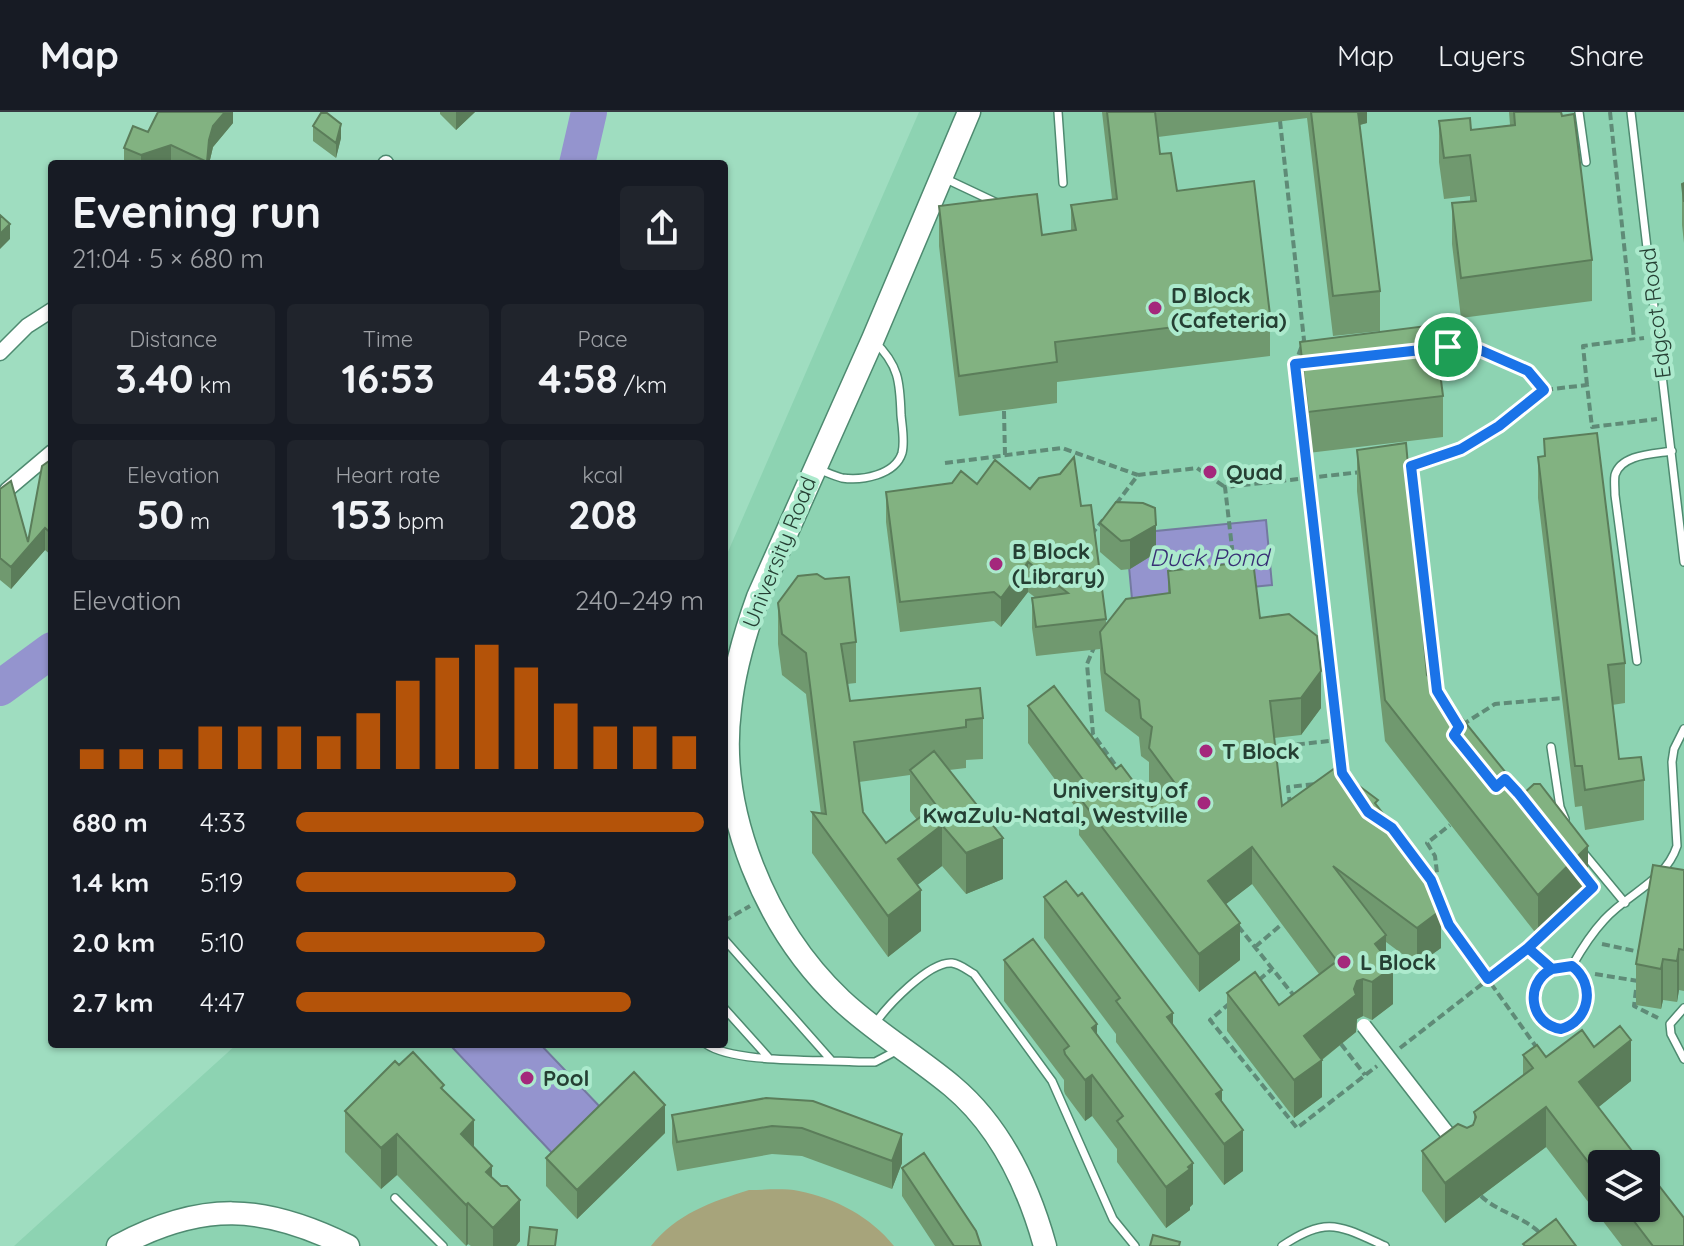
<!DOCTYPE html>
<meta charset="utf-8">
<style>
body{margin:0;font-family:Quicksand,sans-serif;background:#20242c;color:#f1f3f6;height:100vh;display:flex;flex-direction:column;font-size:30px;white-space:nowrap}
*{box-sizing:border-box;margin:0}
p{font-size:26px;color:#9ea1a6}
.icon{flex:none;width:44px;height:44px;fill:none;stroke:currentColor;stroke-width:2;stroke-linecap:round;stroke-linejoin:round}
.map{position:relative;flex:1;overflow:hidden}
.panel{position:absolute;left:48px;top:48px;width:680px;height:888px;display:flex;flex-direction:column;background:#171b24;border-radius:8px;box-shadow:0 2px 6px #0004}
.panel>*{flex:none}
.fabs{position:absolute;left:1588px;top:1038px;display:grid;gap:16px}
.fabs a{display:grid;place-items:center;width:72px;height:72px;border-radius:8px;background:#171b24;box-shadow:0 2px 6px #0004;font-size:40px}
.pin{position:absolute;display:grid;place-items:center;width:68px;height:68px;color:#fff;margin:-34px;border:4px solid #fff;border-radius:50%;box-shadow:0 2px 8px #0007}
.round{display:grid;place-items:center;flex:none;width:84px;height:84px;border-radius:8px;background:#20242c}
.headline{display:flex;align-items:center;justify-content:space-between;height:136px;padding:0 24px}
h1{font-size:44px;font-weight:800;line-height:60px}
.figures{display:grid;grid-template-columns:repeat(3,1fr);gap:12px;height:136px;padding:8px 24px}
.figures div{display:grid;align-content:center;border-radius:8px;background:#20242c;text-align:center}
.figures b{font-size:40px;font-weight:800}
.figures small{font-size:22px;font-weight:400}
.figures p{font-size:22px}
.chart{height:224px;padding:16px 24px}
.chart p{display:flex;justify-content:space-between}
.chart svg{width:100%;height:144px;margin-top:8px;stroke:#b45309;stroke-width:6}
ul{padding:0 24px;list-style:none;font-size:26px}
li{display:grid;grid-template-columns:128px 96px 1fr;align-items:center;height:60px}
li i{height:20px;border-radius:10px;background:#b45309}
header{display:flex;align-items:center;gap:48px;box-sizing:border-box;height:112px;padding:0 40px;background:#171b24;border-bottom:2px solid #363941}
header strong{font-size:38px}
nav{display:flex;gap:44px;margin-inline-start:auto;font-size:28px}
.map>svg:first-child{display:block}
.built{fill:#8dd3b2;fill-rule:evenodd}
.green{fill:#a7a47b}
.water{fill:#9494ce;stroke:#737aa0;stroke-width:2}
.lines{fill:none;stroke-linecap:round;stroke-linejoin:round}
.river{stroke:#9494ce;stroke-width:36}
.lane-casing{stroke:#4e8a70;stroke-width:10}
.street-casing{stroke:#4e8a70;stroke-width:17}
.secondary-casing{stroke:#4e8a70;stroke-width:25}
.path{stroke:#5f8b77;stroke-width:4;stroke-dasharray:8 4;stroke-linecap:butt}
.lane{stroke:#fff;stroke-width:7}
.street{stroke:#fff;stroke-width:14}
.secondary{stroke:#fff;stroke-width:22}
.street-bridge-casing{stroke:#4e8a70;stroke-width:17;stroke-linecap:butt}
.street-bridge{stroke:#fff;stroke-width:14}
.wall{fill:#70996f;fill-rule:evenodd}
.shaded-wall{fill:#5b7d5a}
.building{fill:#82b281;stroke:#5b7d5a;stroke-width:2}
.route-casing{stroke:#fff;stroke-width:16}
.route{stroke:#1a73e8;stroke-width:10}
.poi-dot{fill:#a4287c;stroke:#aceacd;stroke-width:3}
.labels{text-anchor:middle;stroke-width:8;stroke-linejoin:round;paint-order:stroke}
.poi-label{font-size:22px;font-weight:bold;fill:#253f33;stroke:#aceacd;text-anchor:start}
.street-label{font-size:22px;fill:#253f33;stroke:#aceacd}
.water-label{font-size:24px;font-style:italic;fill:#382f75;stroke:#aceacd}
</style>
<header>
<strong>Map</strong>
<nav><a>Map</a><a>Layers</a><a>Share</a></nav>
</header>
<div class="map">
<svg width="1684" height="1134" viewBox="0 0 1684 1134">
<rect width="100%" height="100%" fill="#9fddc0"/>
<path class="built" d="M919,0H1684V1134H14L237,932H724V449ZM1602,1052H1646V1096H1602Z"/>
<path class="green" d="M749,1078C765,1078 783,1076 799,1079C835,1086 871,1105 894,1134H651C676,1102 711,1090 749,1078Z"/>
<path class="water" d="M1266,408L1272,473L1132,487L1126,422Z
M453,932H540L603,998L555,1044L451,934Z"/>
<g class="lines">
<path class="river" d="M577,52L589,0
M0,576L52,538"/>
<defs>
<path id="lane" d="M1058,0L1063,71
M1579,0L1586,50
M1631,0L1684,450
M944,66L997,91
M818,357C826,360 834,364 842,366C862,369 895,363 902,341C905,330 902,314 901,303C900,270 899,253 874,229
M1637,549L1615,383C1615,377 1614,369 1615,363C1621,342 1654,342 1672,339
M1551,635L1560,695L1565,707
M1582,739L1625,791
M724,827L831,948
M1572,854C1581,838 1591,822 1604,808C1628,781 1665,770 1677,734L1672,650L1674,637L1684,617
M1572,854C1620,888 1547,954 1534,890C1529,866 1550,854 1572,854Z
M724,896L768,945
M1684,896L1670,912L1671,922L1684,947
M874,913C886,895 929,849 952,851C960,852 967,858 974,862L1052,969L1113,1107L1135,1134
M706,932C735,952 821,947 859,950H875L898,938
M395,1086L443,1134
M1282,1134C1327,1103 1340,1114 1385,1134"/>
<path id="street" d="M385,52L386,51
M0,241L27,214L52,198
M7,378L52,340"/>
<path id="secondary" d="M969,0L873,227L758,485C745,521 734,558 730,597C717,700 766,817 841,888C875,920 916,944 952,974C1001,1015 1028,1073 1045,1134
M118,1134C202,1089 263,1092 348,1134"/>
</defs>
<use href="#lane" class="lane-casing"/>
<use href="#street" class="street-casing"/>
<use href="#secondary" class="secondary-casing"/>
<path class="path" d="M1610,0L1634,227
M1280,9L1304,228L1295,252L1308,366L1361,360
M1432,236C1462,233 1501,241 1527,258C1533,263 1539,272 1544,278
M1587,273L1583,234L1644,226
M1004,299L1005,343
M945,351L1062,336L1138,363
M1406,354H1411L1437,578
M1411,354L1461,337L1499,314L1544,278L1587,273L1592,315L1657,307
M1116,392L1138,363L1197,356L1225,375
M1091,423L1103,408
M1234,453L1225,375L1308,366L1344,665
M1095,533L1087,552L1093,622L1119,658
M1462,613L1495,592L1562,586
M1273,635L1339,628
M1290,693L1288,675L1316,672
M1424,759L1431,768L1449,813L1537,936
M1429,769L1437,761L1435,744L1427,731L1450,713
M724,809L750,794
M1238,814L1295,885
M1602,832L1640,840
M1255,835L1282,812
M1528,836L1541,848
M1595,862L1638,869
M1259,868L1272,857
M1636,878L1634,894L1658,906
M1230,891L1210,908L1297,1016L1377,954
M1341,932L1365,963
M1400,936L1536,830L1593,775L1591,772
M1481,1084C1497,1100 1523,1104 1540,1121"/>
<use href="#lane" class="lane"/>
<use href="#street" class="street"/>
<use href="#secondary" class="secondary"/>
<defs>
<path id="street-bridge" d="M1364,914L1457,1034"/>
</defs>
<use href="#street-bridge" class="street-bridge-casing"/>
<use href="#street-bridge" class="street-bridge"/>
</g>
<path class="wall" d="M233,0V11L213,35L209,52H124V36L148,20Z
M440,0H475L456,18L440,2Z
M1102,0H1367V11L1360,13L1380,179V219L1333,224L1307,6L1158,25L1160,42L1177,79L1270,203V244L1057,270V291L959,304L939,134V94L1042,123L1071,119V93L1112,87Z
M1509,0H1561L1592,148V189L1461,206L1452,132V91L1470,89V84L1444,87L1439,50V9L1471,18L1510,13Z
M313,14L341,26L336,46L313,29Z
M1684,71V131L1682,113V72Z
M1300,230L1443,284V325L1308,341L1300,271Z
M1544,327L1625,551V591L1612,593L1619,647L1644,668V708L1585,718L1582,694L1575,695L1538,386V345H1544Z
M1357,338L1427,563L1588,775L1538,824L1385,629L1357,379Z
M52,347V444L45,438L11,477L0,468V377L28,430Z
M977,372L1030,377L1081,394L1106,507V512L1168,482V459L1260,506L1321,596L1301,623L1274,626L1282,694L1378,695L1441,836L1417,853L1386,830V846L1393,892L1372,908L1363,904L1357,907L1356,920L1322,948V985L1294,1006L1227,919V881L1279,893L1319,862L1252,772L1226,792L1240,848L1199,880L1079,723V700L1028,631V594L1116,657L1152,694L1160,688L1149,674V650L1141,644L1139,625L1105,599L1100,557V537L1036,544L1032,516V486H1036L1028,480L1001,515L994,509L900,520L886,410V380Z
M1100,411L1156,441L1130,457L1121,458L1100,440Z
M778,491L856,530V571L847,572L850,589L983,606V647L966,648V656L949,658L1003,767L966,782L942,754L917,773L921,819L888,845L812,741V700L821,702L806,582L782,563L778,532ZM910,663V699L917,708L886,731L863,700L859,670Z
M1684,758V879L1679,878L1677,890L1663,888L1661,897L1636,893V852Z
M1044,785L1173,913L1222,989L1243,1059L1224,1073L1116,930V922L1044,826Z
M1004,848L1097,924L1193,1092L1190,1095V1098L1166,1116L1117,1050V1037L1092,1004L1085,1009L1065,982L1064,979V968L1004,889Z
M1594,935L1631,969L1598,995L1602,1052V1096H1646L1684,1134H1622L1546,1035L1445,1111L1422,1079V1039L1473,1013L1474,1010V1000L1523,963V943L1546,945Z
M399,953L444,979L474,1035L492,1066L520,1129L516,1134H471L468,1132L466,1134L397,1063L381,1077L345,1040V999Z
M766,986L902,1051L892,1077L802,1044L772,1042L677,1059L672,1031V1003Z
M665,1021L577,1107L546,1074V1046Z
M902,1056L981,1134H935L902,1084Z"/>
<path class="shaded-wall" d="M225,0H233V11L213,35L209,52H207L209,28L213,14Z
M456,0H475L456,18Z
M1355,0H1367V11L1355,14Z
M341,12V26L336,46V31Z
M171,33V52H141V43Z
M10,112V127L0,137V122Z
M1156,413V441L1130,457V428Z
M45,416V438L11,477V455Z
M1028,450V480L1001,515V486Z
M1321,559V596L1301,623V586Z
M942,713V754L898,788V747Z
M1003,726V767L966,782V741Z
M1588,734V775L1538,824V783Z
M1252,735V772L1208,806V769Z
M921,778V819L888,845V804Z
M1441,798V836L1417,853V816Z
M1240,811V848L1199,880V842Z
M1386,823V860L1393,855V892L1372,908V870L1375,832Z
M1679,837V878L1677,890V849Z
M1663,847V888L1661,897V857Z
M1363,867V904L1357,907L1356,920L1315,953L1322,948V985L1294,1006V968L1304,924L1354,877L1357,869Z
M1173,901V942L1167,905Z
M1097,912V953L1092,916Z
M1631,928V969L1579,1011V970Z
M1092,963V1004L1085,1009V968Z
M1222,978V1019L1216,982Z
M665,993V1021L577,1107V1078Z
M1546,995V1035L1445,1111V1071Z
M474,1008V1049L461,1022Z
M1243,1018V1059L1224,1073V1032Z
M397,1022V1063L381,1077V1036Z
M902,1022V1051L892,1077V1049Z
M1193,1051V1092L1190,1095V1098L1166,1116V1075Z
M492,1054V1095L486,1060Z
M520,1088V1129L516,1134H493V1116Z
M468,1091V1132L466,1134V1093Z"/>
<path class="building" d="M158,0H225L213,14L209,28L207,50L171,33L141,43L124,36L133,14L148,20Z
M1107,0H1155L1160,42L1171,41L1177,79L1254,69L1270,203L1055,230L1057,250L959,264L939,94L1037,82L1042,123L1076,118L1071,93L1117,87Z
M1311,0H1358L1380,179L1333,184Z
M1514,0H1561L1562,4L1574,2L1592,148L1461,166L1452,91L1476,89L1470,43L1444,46L1439,9L1470,6L1471,18L1515,13Z
M321,1H327L341,12L336,31L313,14Z
M1684,71V90L1682,72Z
M0,103L10,112L0,122Z
M1434,213L1443,284L1308,300L1300,230Z
M1597,321L1625,551L1608,553L1619,647L1641,645L1644,668L1585,678L1582,654H1575L1538,345L1545,344L1544,327Z
M1406,331L1427,563L1523,682L1534,672H1540L1588,734L1538,783L1385,588L1357,338Z
M1074,345L1081,394L1091,393L1106,507L1036,515L1032,486L1068,481L1028,450L1001,486L994,480L900,490L886,380L952,371L961,359L977,372L995,348L1030,377L1039,366L1060,362Z
M52,347V422L45,416L11,455L0,446V377L11,369L28,430L42,354Z
M1116,390L1143,391L1155,396L1156,413L1130,428L1121,429L1100,411Z
M1253,449L1260,506L1289,502L1317,524L1321,559L1301,586L1270,589L1282,694L1335,656L1378,688L1375,691L1414,742L1417,739L1441,798L1417,816L1333,754L1386,823L1375,832L1393,855L1372,870L1363,867L1357,869L1354,877L1356,883L1304,924L1322,948L1294,968L1227,881L1255,860L1279,893L1337,849L1252,735L1208,769L1240,811L1199,842L1079,685L1090,677L1028,594L1054,574L1116,657L1121,653L1152,694L1177,674L1149,636L1152,615L1141,606L1139,588L1105,561L1100,520L1126,487L1170,481L1168,459Z
M817,462L825,467L849,465L856,530L841,532L850,589L980,576L983,606L966,608V615L854,630L863,700L886,731L936,693L910,658L934,639L1003,726L966,741L942,713L898,747L921,778L888,804L812,700L826,702L806,541L782,522L778,491L798,464Z
M1653,753L1684,758V838L1679,837L1677,849L1663,847L1661,857L1636,852Z
M1066,769L1078,784L1082,781L1173,901L1167,905L1222,978L1216,982L1243,1018L1224,1032L1116,889L1120,886L1044,785Z
M1033,827L1097,912L1092,916L1193,1051L1188,1055L1190,1057L1166,1075L1117,1009L1123,1004L1092,963L1085,968L1065,942L1064,938L1069,934L1004,848Z
M1620,914L1631,928L1579,970L1642,1052H1602V1068L1546,995L1445,1071L1422,1039L1458,1012L1467,1016L1473,1013L1476,1005L1474,1000L1533,956L1523,943L1537,933L1546,945L1582,918L1594,935Z
M413,940L444,973L441,976L474,1008L461,1022L492,1054L486,1060L501,1074H507L520,1088L493,1116L468,1091L466,1093L397,1022L381,1036L345,999L395,949L399,953Z
M634,960L665,993L577,1078L546,1046Z
M766,986L813,989L902,1022L892,1049L802,1016L772,1014L677,1030L672,1003Z
M924,1041L976,1119L981,1134H954L902,1056Z
M1646,1057L1684,1106V1134H1653L1624,1096H1646Z
M1556,1107L1576,1134H1525L1523,1132Z
M530,1115L557,1118L555,1134H528Z
M1153,1123L1180,1130L1179,1134H1150Z"/>
<g class="lines">
<defs>
<path id="route" d="M1448,235L1295,252L1342,661L1368,700L1392,716L1431,768L1449,813L1488,867L1528,836L1552,857C1524,871 1529,912 1561,917C1590,909 1596,872 1572,854L1552,857L1528,836L1593,775L1518,681L1505,667L1496,675L1454,623L1459,615L1437,579L1411,354L1461,337L1499,314L1544,278L1528,259L1480,238L1448,235"/>
</defs>
<use href="#route" class="route-casing"/>
<use href="#route" class="route"/>
</g>
<g class="poi-dot">
<circle cx="1155" cy="196" r="8"/>
<circle cx="1210" cy="360" r="8"/>
<circle cx="996" cy="452" r="8"/>
<circle cx="1206" cy="639" r="8"/>
<circle cx="1204" cy="691" r="8"/>
<circle cx="1344" cy="850" r="8"/>
<circle cx="527" cy="966" r="8"/>
</g>
<g class="labels">
<g class="poi-label">
<text x="1171" y="191">D Block<tspan x="1171" dy="25">(Cafeteria)</tspan></text>
<text x="1226" y="368">Quad</text>
<text x="1012" y="447">B Block<tspan x="1012" dy="25">(Library)</tspan></text>
<text x="1222" y="647">T Block</text>
<text x="1188" y="686" text-anchor="end">University of<tspan x="1188" dy="25">KwaZulu-Natal, Westville</tspan></text>
<text x="1360" y="858">L Block</text>
<text x="543" y="974">Pool</text>
</g>
<g class="street-label">
<text transform="translate(1655 201) rotate(-97)" y="8">Edgcot Road</text>
<text transform="translate(779 440) rotate(-68)" y="8">University Road</text>
</g>
<g class="water-label">
<text x="1209" y="454">Duck Pond</text>
</g>
</g>
</svg>
<div class="fabs">
<a><svg class="icon" aria-label="layers" viewBox="0 0 24 24"><path d="M12 4l9 5-9 5-9-5zM3 14l9 5 9-5"/></svg></a>
</div>
<div class="pin" style="left:1448px;top:235px;background:#1e9e55"><svg class="icon" aria-label="arrive" viewBox="0 0 24 24"><path d="M6 21V4h12l-3 4 3 4H6"/></svg></div>
<section class="panel">
<div class="headline"><div><h1>Evening run</h1><p>21:04 · 5 × 680 m</p></div><a class="round"><svg class="icon" aria-label="share" viewBox="0 0 24 24"><path d="M12 15V3M7 8l5-5 5 5M5 13v7h14v-7"/></svg></a></div>
<div class="figures">
<div><p>Distance</p><b>3.40<small> km</small></b></div>
<div><p>Time</p><b>16:53</b></div>
<div><p>Pace</p><b>4:58<small> /km</small></b></div>
</div>
<div class="figures">
<div><p>Elevation</p><b>50<small> m</small></b></div>
<div><p>Heart rate</p><b>153<small> bpm</small></b></div>
<div><p>kcal</p><b>208</b></div>
</div>
<div class="chart"><p><span>Elevation</span>240–249 m</p>
<svg viewBox="0 0 160 44" preserveAspectRatio="none"><path d="M5 44V38M15 44V38M25 44V38M35 44V31M45 44V31M55 44V31M65 44V34M75 44V27M85 44V17M95 44V10M105 44V6M115 44V13M125 44V24M135 44V31M145 44V31M155 44V34"/></svg>
</div>
<ul>
<li><b>680 m</b>4:33<i style="width:100%"></i></li>
<li><b>1.4 km</b>5:19<i style="width:54%"></i></li>
<li><b>2.0 km</b>5:10<i style="width:61%"></i></li>
<li><b>2.7 km</b>4:47<i style="width:82%"></i></li>
</ul>
</section>
</div>
